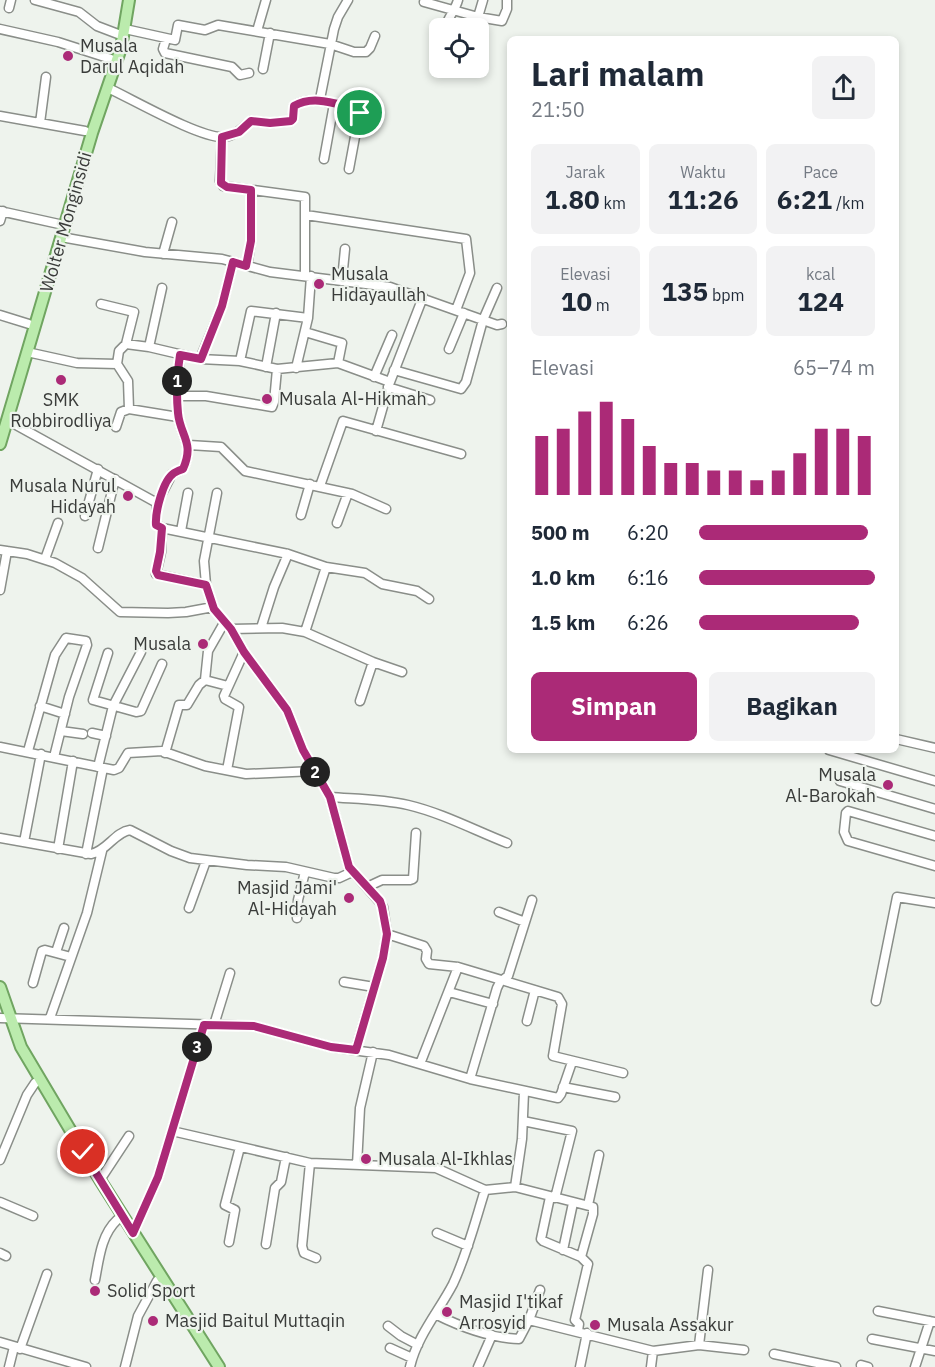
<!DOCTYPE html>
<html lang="id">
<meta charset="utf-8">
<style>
body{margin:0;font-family:"IBM Plex Sans",sans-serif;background:#f2f2f3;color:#1f2937;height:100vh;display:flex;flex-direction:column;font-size:22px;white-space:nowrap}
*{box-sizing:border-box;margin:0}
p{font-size:20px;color:#747a83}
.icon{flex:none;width:33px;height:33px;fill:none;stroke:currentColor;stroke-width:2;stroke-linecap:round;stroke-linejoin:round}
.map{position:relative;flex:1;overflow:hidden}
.panel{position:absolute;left:507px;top:36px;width:392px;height:717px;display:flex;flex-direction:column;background:#fff;border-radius:9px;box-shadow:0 3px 9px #0003}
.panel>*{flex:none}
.controls{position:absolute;left:429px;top:18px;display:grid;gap:12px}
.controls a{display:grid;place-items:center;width:60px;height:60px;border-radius:9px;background:#fff;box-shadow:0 3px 9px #0003;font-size:30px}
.pin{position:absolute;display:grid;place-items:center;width:51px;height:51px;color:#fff;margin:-26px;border:3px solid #fff;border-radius:50%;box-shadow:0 2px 6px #0007}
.km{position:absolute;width:30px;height:30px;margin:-15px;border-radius:50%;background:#222;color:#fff;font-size:16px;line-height:30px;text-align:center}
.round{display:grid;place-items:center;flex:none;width:63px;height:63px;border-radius:9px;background:#f2f2f3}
.summary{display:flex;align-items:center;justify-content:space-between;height:102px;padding:0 24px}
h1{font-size:33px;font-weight:700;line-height:45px}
.figures{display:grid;grid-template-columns:repeat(3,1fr);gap:9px;height:102px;padding:6px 24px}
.figures div{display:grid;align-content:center;border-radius:9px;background:#f2f2f3;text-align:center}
.figures b{font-size:26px;font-weight:700}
.figures small{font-size:16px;font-weight:400}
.figures p{font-size:16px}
.chart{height:168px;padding:12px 24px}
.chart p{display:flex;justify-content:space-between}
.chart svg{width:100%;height:108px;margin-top:6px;stroke:#ab2a77;stroke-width:6}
.action{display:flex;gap:12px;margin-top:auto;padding:12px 24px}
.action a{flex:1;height:69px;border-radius:9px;background:#ab2a77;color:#fff;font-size:24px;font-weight:700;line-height:69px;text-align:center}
.action a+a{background:#f2f2f3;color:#1f2937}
ul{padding:0 24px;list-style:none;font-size:20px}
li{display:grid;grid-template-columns:96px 72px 1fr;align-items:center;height:45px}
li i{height:15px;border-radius:8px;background:#ab2a77}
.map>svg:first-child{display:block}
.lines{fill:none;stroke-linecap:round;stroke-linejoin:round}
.minor-casing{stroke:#8a8e89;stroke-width:11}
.major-casing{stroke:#70a561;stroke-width:14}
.minor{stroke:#fff;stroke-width:8}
.major{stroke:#bbebad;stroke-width:10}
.route-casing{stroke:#fff;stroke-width:12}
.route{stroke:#ab2a77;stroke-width:8}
.poi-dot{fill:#ab2a77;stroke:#eef3ed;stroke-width:2}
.labels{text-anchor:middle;stroke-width:4.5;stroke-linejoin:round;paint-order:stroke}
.poi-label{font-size:18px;fill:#3a3c3a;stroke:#eef3ed;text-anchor:start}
.street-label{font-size:18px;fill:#3a3c3a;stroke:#eef3ed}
</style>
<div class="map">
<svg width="935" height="1367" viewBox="0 0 935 1367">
<rect width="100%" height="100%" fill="#eef3ed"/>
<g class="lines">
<defs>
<path id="minor" d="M35,0L79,12L97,26L118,34
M424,2L478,17L483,0
M9,8L11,0
M478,17L502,21L507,9V0
M445,28C448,17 455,11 458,0
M0,29L58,42L111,59
M125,29L175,40L178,25L205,30L218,25L330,44L354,52H366L370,48L375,36
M257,31L266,0
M166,39L163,49L165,53L232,67L240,75L249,73
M439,45L440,44
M263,69L270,33
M108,88C132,99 201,139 224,137C237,135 242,128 251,121L270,123L291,121L293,119L294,106C306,98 321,100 334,104L324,159
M320,99L334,29L338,17L348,0
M334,104L360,110L349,169
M0,116L85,131
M40,123L46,77
M222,137L220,181L223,186L305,197V276
M0,211L59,224
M306,215L466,239L470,273L456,310
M0,221L3,211
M61,237L145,252L222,259L270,272L390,287L497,325L502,324
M163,254L172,222
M247,266L251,241V190
M342,280L345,249
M101,304L134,312L126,344
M0,315L29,324
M149,347L162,288
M449,349L464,313
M27,352L77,363L117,364L119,351L126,344L149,347L200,359L240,361L277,369L338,363L342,343L305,332
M200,359L222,306L233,262
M240,361L251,311L308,318
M338,363L390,382
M117,364L128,381L129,409L178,417
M266,367L276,313
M296,368L308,318L311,276
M394,370L461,389L466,382L483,320L497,288
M374,377L392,335
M388,387L430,400
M177,396H206L272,407L274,402L277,369
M7,420L157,503L156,524L162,528
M116,427L121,412L129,409
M376,431L390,382L423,297
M189,445L221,447L245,471L352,494L386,509
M320,486L343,421L461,454
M217,493L204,561L206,585L214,609L231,629L244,652L287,710L303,750L330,797L349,867L379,901L383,907L387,934L383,958L356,1049
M157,503L172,474L183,469C195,442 180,437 178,413C176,393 178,375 180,355
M301,515L310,484
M85,516L98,469
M337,523L348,493
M162,528L288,554L326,567L365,573L382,584L417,591L429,599
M162,528L161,552L156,574L206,585
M181,531L188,493
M98,548L115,479
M0,550L27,554L55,563L82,578L120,612L168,613L186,612L213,607
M45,559L58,523
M0,590L7,551
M261,628L274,587L288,554
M231,629L282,628L305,632L373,662L402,672
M305,632L326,567
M108,653L93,700L136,712L141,711L162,664
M205,680L228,686
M360,701L373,662
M40,706L65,714
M61,731L83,734
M92,733L106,736
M896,739L935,748
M0,747L114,770L119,768L128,753L162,751L205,766L246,774L314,771
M829,750L935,781
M28,751L55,655L66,638L86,641L87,645L69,697L54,757
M165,753L179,705H187L199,685L205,680L208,651L224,623
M98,767L113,706L141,652
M227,770L239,707L225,699L224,696L244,652
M840,781L935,809
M330,797C356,799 382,799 408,805C442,813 474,830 507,843
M935,836L848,811L846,813L844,832L848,841L935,866
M0,838L91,854C107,851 115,832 130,830L171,851L190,858L247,865L286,867L334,878H339L352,872
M24,842L41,754
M58,849L73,761
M86,854L103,768
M367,887L382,880H410L413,879L416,833
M189,908L206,861
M499,912L525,922
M297,918L298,900L305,872
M387,934L424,946L427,951L426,959L429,964L458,967L558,997L562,1004L553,1056L623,1073
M56,952L64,928
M344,982L374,987
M33,983L42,951L45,950L71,957
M449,992L493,1004
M876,1001L897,897L935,903
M0,1018L254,1026L331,1047L389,1055L470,1079L558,1098L561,1094L572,1062
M50,1018L87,913L102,851
M527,1021L535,990
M214,1025L230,973
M420,1064L458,967
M470,1079L497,988L500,982L508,976L532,900
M563,1087L615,1097
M523,1121L572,1131L555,1198
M172,1131L310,1163L436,1168L485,1190
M0,1160L27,1095L35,1083
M310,1163L302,1246L304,1253L316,1258
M357,1165L360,1108L373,1052
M100,1180L129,1136
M515,1187L522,1139L524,1092
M485,1190L515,1187L593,1207V1214L581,1257
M550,1197L541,1239L543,1241L581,1257L588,1264L575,1320L579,1324L578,1331
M0,1202L33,1216
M588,1205L599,1155
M133,1233L158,1177L204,1025
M437,1233L468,1246
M229,1242L235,1210L225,1205L240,1147
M266,1244L275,1188L281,1182L286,1157
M563,1250L573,1203
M0,1253L6,1256
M95,1280C99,1259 101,1235 117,1220
M878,1311L935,1322
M435,1314C461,1327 489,1338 519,1339L529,1320L540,1290
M529,1320L653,1351L699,1345L744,1350
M388,1326L401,1336L418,1345
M872,1339L935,1351
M0,1342L86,1367
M699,1345L708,1270
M390,1348L412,1358
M20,1349L47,1274
M774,1354L836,1367
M861,1365L868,1367
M9,1367L14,1347
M125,1367L138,1316L157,1281
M410,1367C417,1336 439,1311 453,1284C467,1254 475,1222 485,1190
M478,1367L492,1335
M580,1367L587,1333
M651,1367L653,1351
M915,1367L930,1321"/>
<path id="major" d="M0,444L92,133L121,48L129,0
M0,987L21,1047L100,1180L219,1367"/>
</defs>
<use href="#minor" class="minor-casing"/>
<use href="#major" class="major-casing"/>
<use href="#minor" class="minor"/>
<use href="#major" class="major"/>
</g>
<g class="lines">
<defs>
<path id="route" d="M83,1152L133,1233L158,1177L204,1025L254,1026L331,1047L356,1050L383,958L387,934L382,907L380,901L349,867L330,797L303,750L287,710L244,652L231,629L214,609L206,585L158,575L156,571L160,552L162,528L156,525C155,512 163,480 174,473C177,471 180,470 183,469C195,442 180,436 178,413C176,393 177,375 180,355L201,359L222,306L233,262L246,266L251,241V190L227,187L221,183L222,137L239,132L251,121L270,123L291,121L293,119L294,106C314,94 338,105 359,109L360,113"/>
</defs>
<use href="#route" class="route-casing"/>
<use href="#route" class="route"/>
</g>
<g class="poi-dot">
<circle cx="68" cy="56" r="6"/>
<circle cx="319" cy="284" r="6"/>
<circle cx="61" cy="380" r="6"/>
<circle cx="267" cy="399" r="6"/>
<circle cx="128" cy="496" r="6"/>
<circle cx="203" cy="644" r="6"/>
<circle cx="888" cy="785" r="6"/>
<circle cx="349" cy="898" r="6"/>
<circle cx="366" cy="1159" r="6"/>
<circle cx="95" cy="1291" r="6"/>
<circle cx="447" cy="1312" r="6"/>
<circle cx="153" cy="1321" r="6"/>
<circle cx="595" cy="1325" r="6"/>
</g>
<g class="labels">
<g class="poi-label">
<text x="80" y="52">Musala<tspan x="80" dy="21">Darul Aqidah</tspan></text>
<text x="331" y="280">Musala<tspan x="331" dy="21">Hidayaullah</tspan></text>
<text x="279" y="405">Musala Al-Hikmah</text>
<text x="61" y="406" text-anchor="middle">SMK<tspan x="61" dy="21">Robbirodliya</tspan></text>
<text x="116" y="492" text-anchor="end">Musala Nurul<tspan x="116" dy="21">Hidayah</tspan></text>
<text x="191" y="650" text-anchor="end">Musala</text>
<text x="876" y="781" text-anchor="end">Musala<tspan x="876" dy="21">Al-Barokah</tspan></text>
<text x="337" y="894" text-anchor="end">Masjid Jami'<tspan x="337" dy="21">Al-Hidayah</tspan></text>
<text x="378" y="1165">Musala Al-Ikhlas</text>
<text x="107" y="1297">Solid Sport</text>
<text x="459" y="1308">Masjid I'tikaf<tspan x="459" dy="21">Arrosyid</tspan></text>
<text x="165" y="1327">Masjid Baitul Muttaqin</text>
<text x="607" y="1331">Musala Assakur</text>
</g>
<g class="street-label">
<text transform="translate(66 222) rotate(-74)" y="6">Wolter Monginsidi</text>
</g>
</g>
</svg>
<div class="controls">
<a><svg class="icon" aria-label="locate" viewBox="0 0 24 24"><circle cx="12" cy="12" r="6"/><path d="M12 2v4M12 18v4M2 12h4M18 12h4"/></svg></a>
</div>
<div class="pin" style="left:360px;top:113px;background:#1e9e55"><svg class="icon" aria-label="arrive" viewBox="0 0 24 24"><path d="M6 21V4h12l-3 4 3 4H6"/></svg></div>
<div class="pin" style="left:83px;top:1152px;background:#d93025"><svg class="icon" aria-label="check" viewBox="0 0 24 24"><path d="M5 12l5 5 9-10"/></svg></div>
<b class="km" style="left:177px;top:381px">1</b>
<b class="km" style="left:315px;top:772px">2</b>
<b class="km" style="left:197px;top:1047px">3</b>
<section class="panel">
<div class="summary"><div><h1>Lari malam</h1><p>21:50</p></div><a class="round"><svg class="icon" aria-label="share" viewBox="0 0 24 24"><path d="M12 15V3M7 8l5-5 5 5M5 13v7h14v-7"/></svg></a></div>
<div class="figures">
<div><p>Jarak</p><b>1.80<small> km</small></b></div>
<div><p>Waktu</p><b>11:26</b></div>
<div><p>Pace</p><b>6:21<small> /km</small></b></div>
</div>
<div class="figures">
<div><p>Elevasi</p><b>10<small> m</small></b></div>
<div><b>135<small> bpm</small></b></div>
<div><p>kcal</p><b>124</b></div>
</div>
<div class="chart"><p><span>Elevasi</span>65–74 m</p>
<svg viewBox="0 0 160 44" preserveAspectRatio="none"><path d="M5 44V20M15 44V17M25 44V10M35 44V6M45 44V13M55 44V24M65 44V31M75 44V31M85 44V34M95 44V34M105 44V38M115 44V34M125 44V27M135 44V17M145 44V17M155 44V20"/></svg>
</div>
<ul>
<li><b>500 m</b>6:20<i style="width:96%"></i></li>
<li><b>1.0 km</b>6:16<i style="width:100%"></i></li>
<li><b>1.5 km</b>6:26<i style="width:91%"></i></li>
</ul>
<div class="action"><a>Simpan</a><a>Bagikan</a></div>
</section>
</div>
